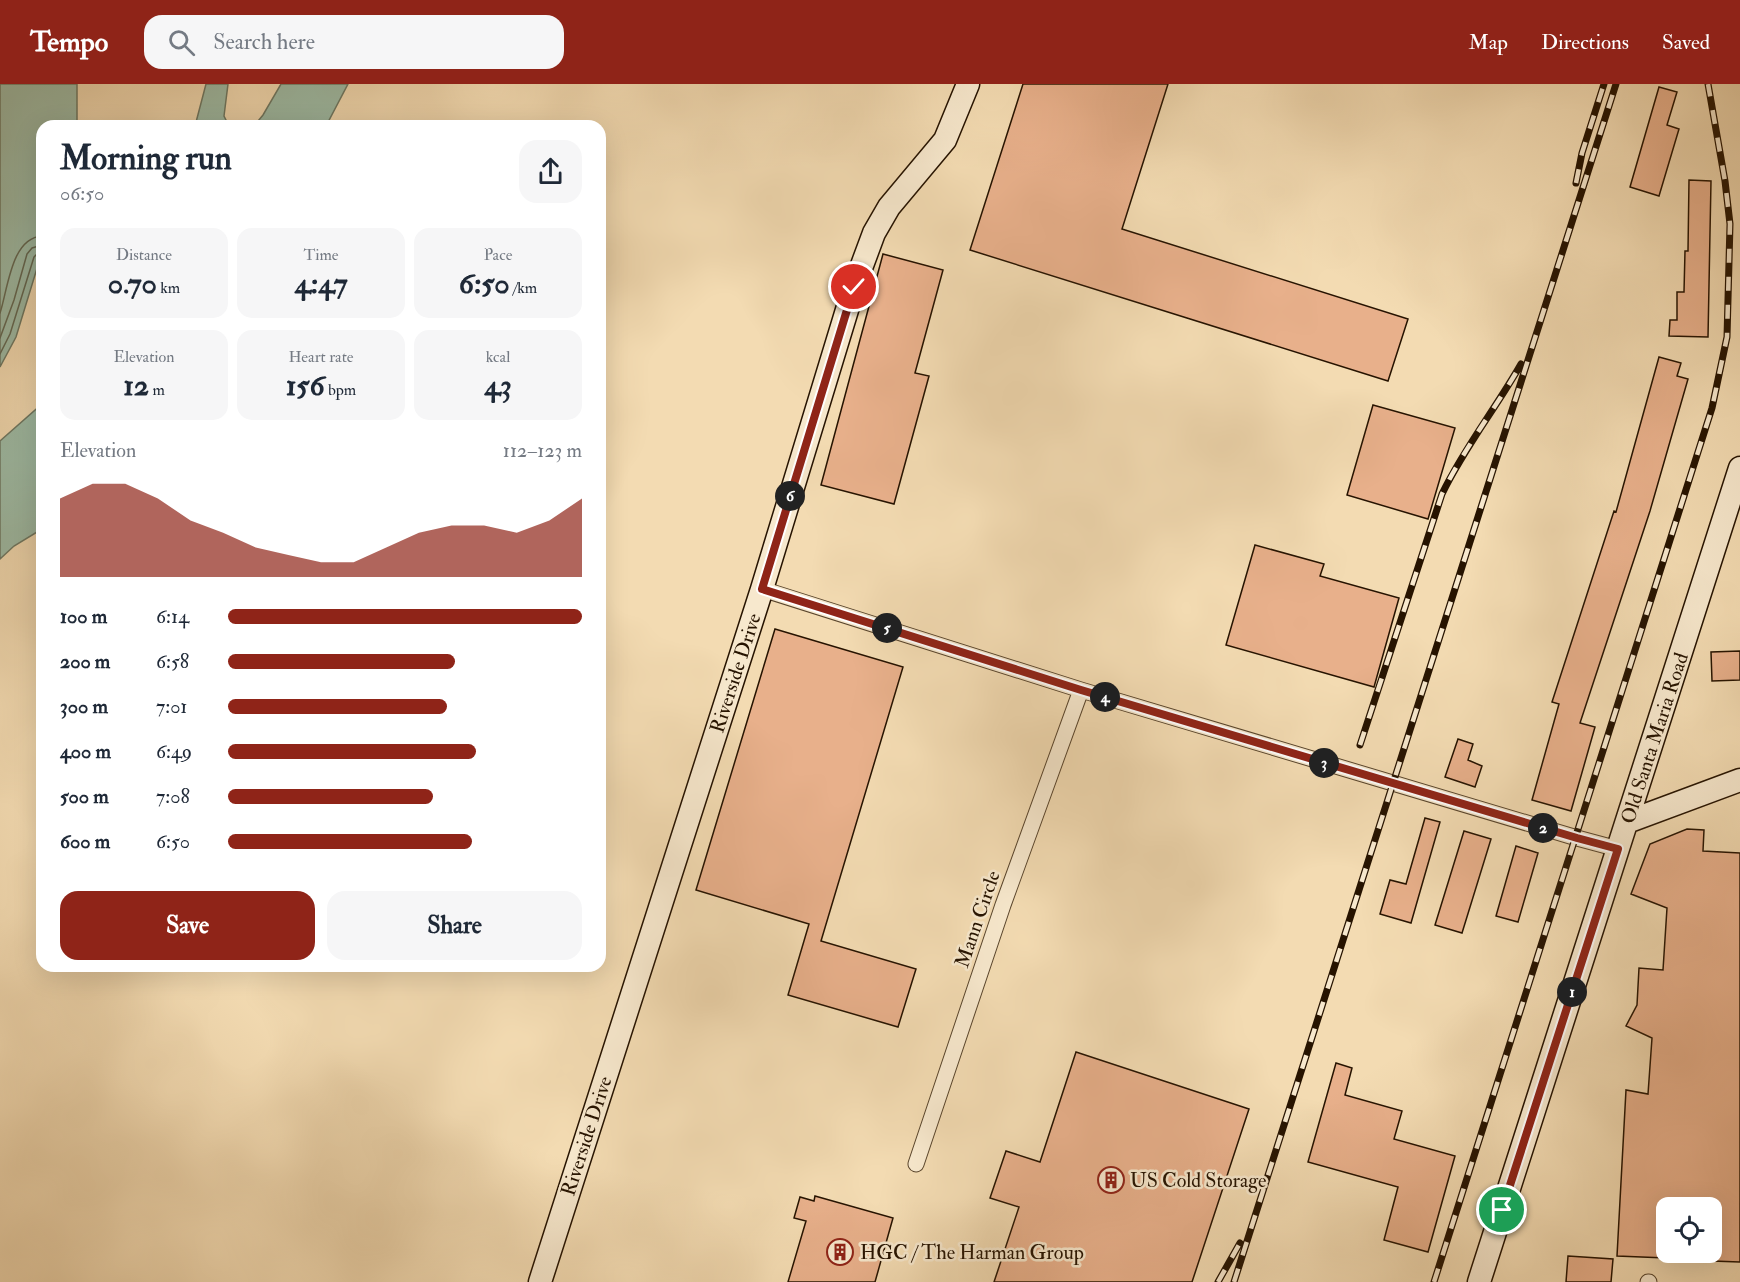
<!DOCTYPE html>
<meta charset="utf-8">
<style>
body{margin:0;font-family:"IM FELL Double Pica",serif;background:#f6f6f7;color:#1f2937;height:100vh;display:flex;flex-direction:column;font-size:22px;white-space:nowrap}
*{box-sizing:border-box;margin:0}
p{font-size:20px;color:#747a83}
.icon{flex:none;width:33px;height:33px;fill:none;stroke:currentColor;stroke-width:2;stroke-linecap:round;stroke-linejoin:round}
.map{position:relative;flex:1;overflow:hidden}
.sheet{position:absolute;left:36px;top:36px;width:570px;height:852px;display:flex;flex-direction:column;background:#fff;border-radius:18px;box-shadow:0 6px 24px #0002}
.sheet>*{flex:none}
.tools{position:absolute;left:1656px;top:1113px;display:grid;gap:12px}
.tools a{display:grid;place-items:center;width:66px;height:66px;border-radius:12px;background:#fff;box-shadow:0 6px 24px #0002;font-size:30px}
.pin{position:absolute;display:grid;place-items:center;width:51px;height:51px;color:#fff;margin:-26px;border:3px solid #fff;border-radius:50%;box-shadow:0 2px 6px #0007}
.km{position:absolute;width:30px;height:30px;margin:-15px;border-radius:50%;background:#222;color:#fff;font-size:16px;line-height:30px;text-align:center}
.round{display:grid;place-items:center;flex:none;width:63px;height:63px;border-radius:18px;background:#f6f6f7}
.overview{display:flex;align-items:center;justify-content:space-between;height:102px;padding:0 24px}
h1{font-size:33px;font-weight:700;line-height:45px}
.figures{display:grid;grid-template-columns:repeat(3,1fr);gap:9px;height:102px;padding:6px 24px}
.figures div{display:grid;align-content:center;border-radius:15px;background:#f6f6f7;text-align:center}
.figures b{font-size:30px;font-weight:700}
.figures small{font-size:16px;font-weight:400}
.figures p{font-size:16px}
.chart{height:168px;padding:12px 24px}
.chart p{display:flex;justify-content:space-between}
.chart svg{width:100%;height:108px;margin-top:6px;fill:#8f2418;opacity:.7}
.action{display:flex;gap:12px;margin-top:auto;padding:12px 24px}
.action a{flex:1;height:69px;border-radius:18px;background:#8f2418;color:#fff;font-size:24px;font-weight:700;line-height:69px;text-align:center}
.action a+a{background:#f6f6f7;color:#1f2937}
ul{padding:0 24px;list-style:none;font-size:20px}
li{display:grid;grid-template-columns:96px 72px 1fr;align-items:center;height:45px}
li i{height:15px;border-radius:8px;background:#8f2418}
header{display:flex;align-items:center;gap:36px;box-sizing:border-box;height:84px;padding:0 30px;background:#8f2418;color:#fff}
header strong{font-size:28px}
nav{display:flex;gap:33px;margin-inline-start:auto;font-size:21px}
.search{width:420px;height:54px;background:#f6f6f7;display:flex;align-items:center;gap:15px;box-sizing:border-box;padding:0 21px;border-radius:18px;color:#747a83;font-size:22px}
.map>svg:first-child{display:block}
.water{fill:#9dbca7;stroke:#6d7864;stroke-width:1.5}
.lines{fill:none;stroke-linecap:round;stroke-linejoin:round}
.shore{stroke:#626854;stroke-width:1.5}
.building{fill:#e8b08b;stroke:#261300;stroke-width:1.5}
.street-casing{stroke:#59452c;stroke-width:17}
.secondary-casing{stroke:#261300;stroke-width:25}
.street{stroke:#f7e8cd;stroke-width:15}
.secondary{stroke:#f7e8cd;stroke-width:22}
.rail-casing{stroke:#261300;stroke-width:7}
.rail{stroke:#f7e8cd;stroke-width:4.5;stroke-dasharray:14;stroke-linecap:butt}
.route-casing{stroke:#fff;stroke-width:12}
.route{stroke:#8f2418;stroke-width:8}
.labels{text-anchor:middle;stroke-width:5;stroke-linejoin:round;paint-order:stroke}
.street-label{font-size:20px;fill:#261300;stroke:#f7e8cd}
.poi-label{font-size:20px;fill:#261300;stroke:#f7e8cd;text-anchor:start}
</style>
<header>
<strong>Tempo</strong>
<div class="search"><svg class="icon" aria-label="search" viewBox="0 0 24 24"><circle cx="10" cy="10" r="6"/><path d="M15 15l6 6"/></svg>Search here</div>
<nav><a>Map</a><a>Directions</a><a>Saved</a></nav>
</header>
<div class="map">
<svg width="1740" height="1198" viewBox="0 0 1740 1198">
<rect width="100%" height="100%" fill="#f3dbb2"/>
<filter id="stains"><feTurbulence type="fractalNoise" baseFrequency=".00333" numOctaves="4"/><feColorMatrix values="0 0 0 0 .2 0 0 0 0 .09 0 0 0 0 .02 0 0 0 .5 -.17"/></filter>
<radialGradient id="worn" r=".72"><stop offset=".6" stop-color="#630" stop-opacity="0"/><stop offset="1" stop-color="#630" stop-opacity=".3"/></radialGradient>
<path class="water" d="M0,0H77V42H42V168L16,253L0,283Z
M206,0H228L224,32L229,42H195Z
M281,0H348L326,42H254L263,31Z
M42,320V445L14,462L0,475V357Z"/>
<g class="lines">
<path class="shore" d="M0,229C8,205 11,154 42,152
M0,254L14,216L27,170L32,164L42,161
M0,270L10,250L34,173L37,170L42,169"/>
</g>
<path class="building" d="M1023,0H1168L1122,145L1408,235L1388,297L970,166Z
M1659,3L1677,8L1667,41L1679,45L1659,112L1630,103Z
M1689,96L1711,97L1708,253L1669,252L1670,236H1677V208H1684L1685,167H1688Z
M883,170L943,186L915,289L929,292L894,420L821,401Z
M1659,273L1681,279L1677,292L1688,295L1650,427L1580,639L1595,643L1571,727L1532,716L1559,620L1552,618L1614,427L1616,428Z
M1373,321L1455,344L1428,435L1347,411Z
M1255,461L1324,480L1320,492L1399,514L1374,603L1226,561Z
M775,545L903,583L821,857L916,885L898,943L788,911L809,840L696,806Z
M1740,567V596L1712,597L1711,568Z
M1458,655L1473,660L1468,676L1482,682L1475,703L1445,693Z
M1425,734L1440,738L1411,839L1380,830L1390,796L1406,800Z
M1687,745L1704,746L1703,767L1740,769V1178L1712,1177V1124H1666V1174L1617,1172L1626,1006L1648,1010L1652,954L1626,942L1637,921L1639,884L1663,886L1667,824L1631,810L1650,760Z
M1464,747L1491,755L1462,849L1435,841Z
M1516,762L1538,769L1518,838L1496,832Z
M1076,968L1249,1025L1192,1198H994L1019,1123L990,1114L1006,1067L1040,1078Z
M1336,979L1352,984L1345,1011L1402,1027L1394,1055L1455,1072L1428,1168L1384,1156L1398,1103L1308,1078Z
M815,1112L893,1134L875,1198H788L806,1137L794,1134L800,1113L814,1117Z
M1568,1172L1613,1175L1611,1198H1566Z"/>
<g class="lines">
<defs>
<path id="street" d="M762,505L1081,606L1577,754L1618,765
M916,1080L1003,821L1081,606
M1648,1198H1649"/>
<path id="secondary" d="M1627,738L1740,696
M540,1198L762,505L854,203L874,149L889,123L945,56L968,0
M1479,1198L1740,384"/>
</defs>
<use href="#street" class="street-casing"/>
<use href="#secondary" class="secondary-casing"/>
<use href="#street" class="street"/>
<use href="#secondary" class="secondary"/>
<defs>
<path id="rail" d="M1576,99L1582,69L1604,0
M1360,661L1442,410C1464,364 1496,324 1521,280
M1218,1198L1240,1159
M1234,1198L1616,0
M1434,1198L1712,324L1727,253L1730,140L1725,97L1708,0"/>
</defs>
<use href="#rail" class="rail-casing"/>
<use href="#rail" class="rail"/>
</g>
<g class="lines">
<defs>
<path id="route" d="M854,203L762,505L1081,606L1577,754L1618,765L1502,1126"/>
</defs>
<use href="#route" class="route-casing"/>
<use href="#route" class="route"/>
</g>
<defs>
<symbol id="building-ring" viewBox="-11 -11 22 22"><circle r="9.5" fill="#f7e8cd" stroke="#8f2418" stroke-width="1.5"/><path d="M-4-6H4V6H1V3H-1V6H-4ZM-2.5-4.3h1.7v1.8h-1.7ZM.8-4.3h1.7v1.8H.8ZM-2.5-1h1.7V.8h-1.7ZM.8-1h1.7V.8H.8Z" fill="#8f2418"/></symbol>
</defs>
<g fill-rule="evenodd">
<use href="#building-ring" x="1096" y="1081" width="30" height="30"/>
<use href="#building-ring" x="825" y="1153" width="30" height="30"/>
</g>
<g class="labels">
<g class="street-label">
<text transform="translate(735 589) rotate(-72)" y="7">Riverside Drive</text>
<text transform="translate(1654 654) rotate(-72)" y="7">Old Santa Maria Road</text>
<text transform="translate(977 835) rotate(-71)" y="7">Mann Circle</text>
<text transform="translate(586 1052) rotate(-72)" y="7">Riverside Drive</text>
</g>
<g class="poi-label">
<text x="1130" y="1103">US Cold Storage</text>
<text x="860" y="1175">HGC / The Harman Group</text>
</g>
</g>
<rect width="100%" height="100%" filter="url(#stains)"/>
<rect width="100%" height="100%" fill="url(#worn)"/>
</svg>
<div class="tools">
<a><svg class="icon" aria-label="locate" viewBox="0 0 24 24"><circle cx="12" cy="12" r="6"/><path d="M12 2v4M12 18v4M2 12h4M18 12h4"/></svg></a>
</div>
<div class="pin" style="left:1502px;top:1126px;background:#1e9e55"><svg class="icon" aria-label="arrive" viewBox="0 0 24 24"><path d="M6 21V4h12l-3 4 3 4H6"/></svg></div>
<div class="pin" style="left:854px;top:203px;background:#d93025"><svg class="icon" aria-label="check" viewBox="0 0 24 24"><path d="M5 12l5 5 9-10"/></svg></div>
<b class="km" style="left:1572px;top:908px">1</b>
<b class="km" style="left:1543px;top:744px">2</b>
<b class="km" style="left:1324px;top:679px">3</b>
<b class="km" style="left:1105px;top:613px">4</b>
<b class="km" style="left:887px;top:544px">5</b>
<b class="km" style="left:790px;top:412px">6</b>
<section class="sheet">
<div class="overview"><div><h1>Morning run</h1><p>06:50</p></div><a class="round"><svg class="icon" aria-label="share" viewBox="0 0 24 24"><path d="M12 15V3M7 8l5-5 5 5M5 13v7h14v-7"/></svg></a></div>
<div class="figures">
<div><p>Distance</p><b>0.70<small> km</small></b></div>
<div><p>Time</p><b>4:47</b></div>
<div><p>Pace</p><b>6:50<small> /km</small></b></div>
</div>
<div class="figures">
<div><p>Elevation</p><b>12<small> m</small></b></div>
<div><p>Heart rate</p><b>156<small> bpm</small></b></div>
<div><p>kcal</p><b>43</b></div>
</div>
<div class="chart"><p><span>Elevation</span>112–123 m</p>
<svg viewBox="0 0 160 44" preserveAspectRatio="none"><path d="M0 44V12L10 6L20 6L30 12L40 21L50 26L60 32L70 35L80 38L90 38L100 32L110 26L120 23L130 23L140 26L150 21L160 12V44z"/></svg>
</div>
<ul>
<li><b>100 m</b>6:14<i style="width:100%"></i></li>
<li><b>200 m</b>6:58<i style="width:64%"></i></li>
<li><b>300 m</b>7:01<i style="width:62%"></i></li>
<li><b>400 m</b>6:49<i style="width:70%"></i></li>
<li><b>500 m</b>7:08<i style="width:58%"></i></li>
<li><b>600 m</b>6:50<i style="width:69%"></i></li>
</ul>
<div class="action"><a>Save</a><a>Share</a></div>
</section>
</div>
